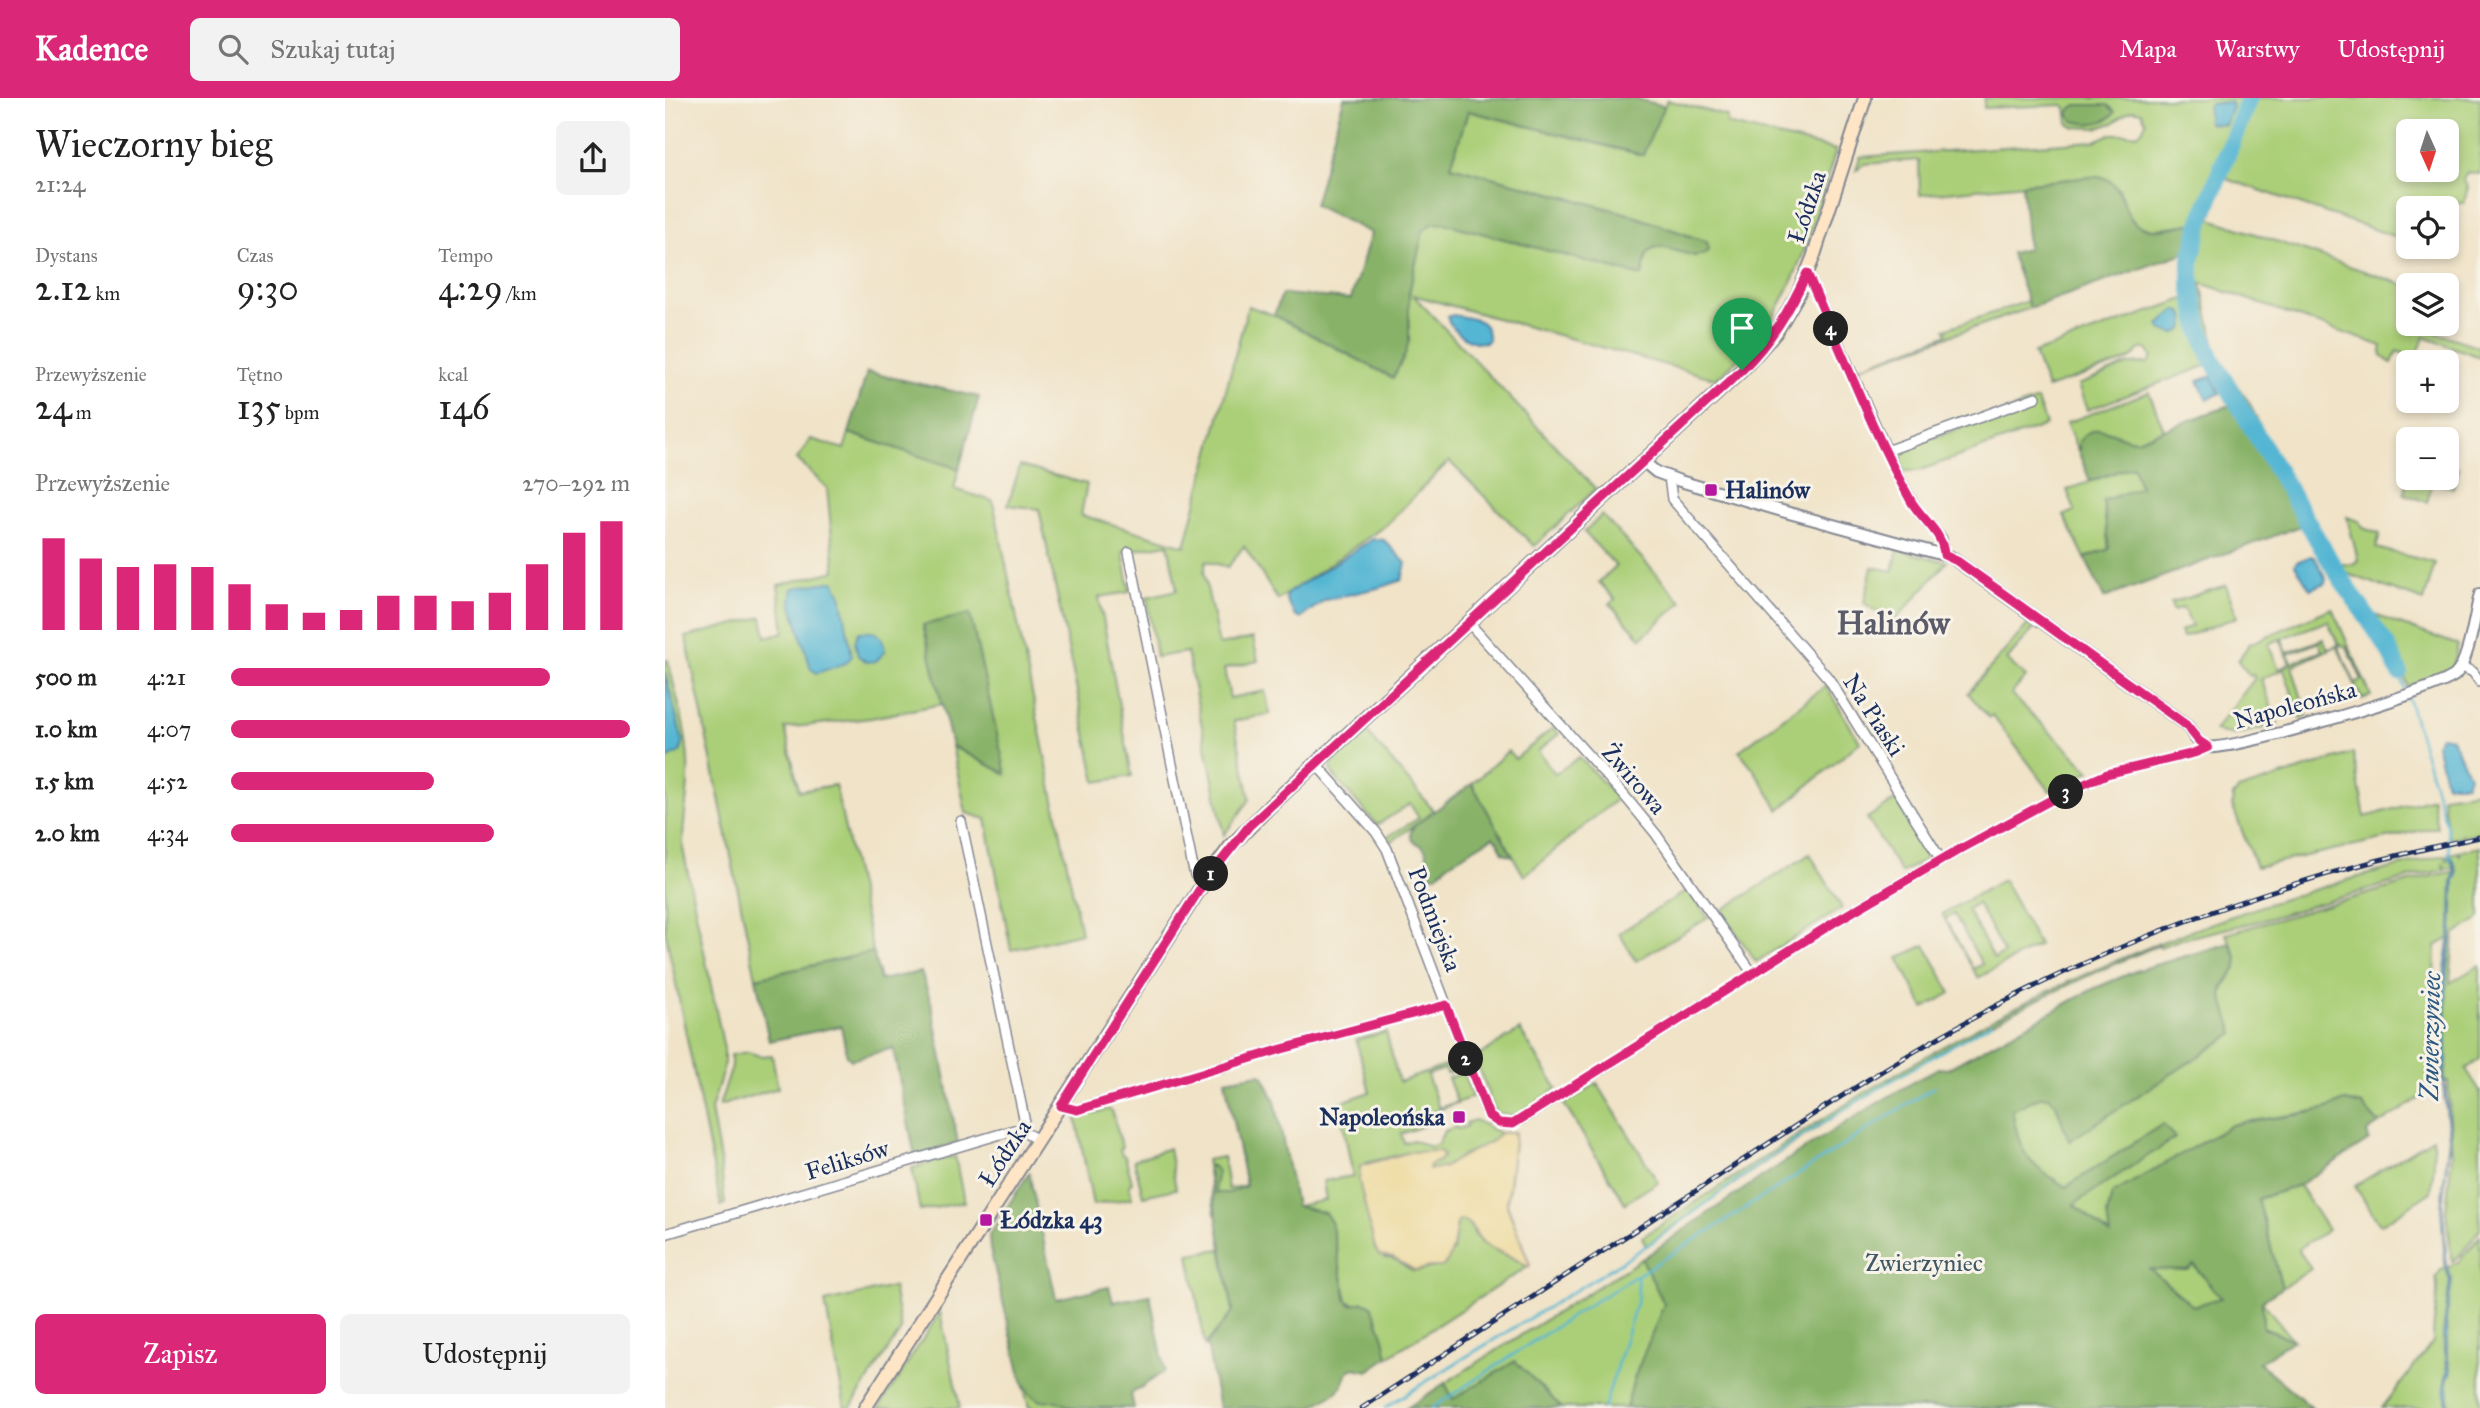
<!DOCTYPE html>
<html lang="pl">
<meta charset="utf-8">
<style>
body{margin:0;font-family:"IM FELL Great Primer",serif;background:#f2f2f2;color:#222;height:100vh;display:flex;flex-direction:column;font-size:26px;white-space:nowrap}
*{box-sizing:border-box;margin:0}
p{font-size:23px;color:#767676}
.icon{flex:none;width:38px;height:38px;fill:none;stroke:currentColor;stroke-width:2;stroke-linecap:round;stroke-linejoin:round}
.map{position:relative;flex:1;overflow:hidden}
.details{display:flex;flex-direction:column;background:#fff;width:665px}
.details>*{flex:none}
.needle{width:46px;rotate:177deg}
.fabs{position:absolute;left:1731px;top:21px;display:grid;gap:14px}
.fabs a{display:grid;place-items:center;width:63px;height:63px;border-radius:10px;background:#fff;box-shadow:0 4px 10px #0003;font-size:35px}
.pin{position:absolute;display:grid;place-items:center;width:60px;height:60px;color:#fff;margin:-72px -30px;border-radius:50% 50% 50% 0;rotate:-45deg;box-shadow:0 0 7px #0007}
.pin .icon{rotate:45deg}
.km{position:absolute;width:35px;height:35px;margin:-18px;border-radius:50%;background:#222;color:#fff;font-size:19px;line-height:35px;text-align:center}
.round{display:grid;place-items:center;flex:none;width:74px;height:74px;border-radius:10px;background:#f2f2f2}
.head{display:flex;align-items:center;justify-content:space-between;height:119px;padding:0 35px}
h1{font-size:38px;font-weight:600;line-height:52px}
.figures{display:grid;grid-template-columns:repeat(3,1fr);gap:10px;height:119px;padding:7px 35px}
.figures div{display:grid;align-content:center}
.figures b{font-size:35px;font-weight:600}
.figures small{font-size:19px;font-weight:400}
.figures p{font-size:19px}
.chart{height:196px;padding:14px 35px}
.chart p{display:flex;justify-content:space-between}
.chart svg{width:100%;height:126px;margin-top:7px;stroke:#db2777;stroke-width:6}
.primary-button{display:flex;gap:14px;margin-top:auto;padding:14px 35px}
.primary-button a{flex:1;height:80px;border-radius:10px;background:#db2777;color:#fff;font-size:28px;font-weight:600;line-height:80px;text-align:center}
.primary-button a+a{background:#f2f2f2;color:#222}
ul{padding:0 35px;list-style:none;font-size:23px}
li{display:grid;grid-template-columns:112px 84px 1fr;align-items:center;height:52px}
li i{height:18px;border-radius:9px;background:#db2777}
header{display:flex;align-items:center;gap:42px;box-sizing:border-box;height:98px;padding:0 35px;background:#db2777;color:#fff}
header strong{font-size:33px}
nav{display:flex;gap:38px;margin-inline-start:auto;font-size:24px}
.search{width:490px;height:63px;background:#f2f2f2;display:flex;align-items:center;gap:18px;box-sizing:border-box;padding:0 24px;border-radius:10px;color:#767676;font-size:26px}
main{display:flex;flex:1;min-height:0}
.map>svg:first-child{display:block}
.green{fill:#abcf78;stroke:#637f6b;stroke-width:2;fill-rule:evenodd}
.forest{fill:#88b268;stroke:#527063;stroke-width:2;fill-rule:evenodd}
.sand{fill:#eeda9e;stroke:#84847e;stroke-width:2}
.water{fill:#54b6d3;stroke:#387298;stroke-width:2}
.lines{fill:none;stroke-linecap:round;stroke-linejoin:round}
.stream{stroke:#54b6d3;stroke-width:2.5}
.river{stroke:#54b6d3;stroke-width:18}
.minor-casing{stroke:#868993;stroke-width:12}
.tertiary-casing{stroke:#868993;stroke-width:14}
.secondary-casing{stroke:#868993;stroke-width:16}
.minor{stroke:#fff;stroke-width:9}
.tertiary{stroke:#fff;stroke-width:10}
.secondary{stroke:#fde5c5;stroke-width:12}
.rail-casing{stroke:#1b2f5e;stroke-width:5}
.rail{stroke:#f7f3e8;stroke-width:2.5;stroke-dasharray:8;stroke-linecap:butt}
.route-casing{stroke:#fff;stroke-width:14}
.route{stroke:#db2777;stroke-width:9}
.poi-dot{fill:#b5179e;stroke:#f7f3e8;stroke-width:2.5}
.labels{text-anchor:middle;stroke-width:6;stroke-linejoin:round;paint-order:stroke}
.street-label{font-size:24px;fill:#1b2f5e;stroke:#f7f3e8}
.poi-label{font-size:24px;font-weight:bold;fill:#1b2f5e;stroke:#f7f3e8;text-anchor:start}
.park-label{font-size:24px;fill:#3f5764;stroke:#f7f3e8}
.water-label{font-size:26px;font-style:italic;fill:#2c5881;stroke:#f7f3e8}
.district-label{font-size:32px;font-weight:bold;fill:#5c5b6a;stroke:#f7f3e8}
</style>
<header>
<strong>Kadence</strong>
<div class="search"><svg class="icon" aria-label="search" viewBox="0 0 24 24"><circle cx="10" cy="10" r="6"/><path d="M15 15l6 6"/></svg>Szukaj tutaj</div>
<nav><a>Mapa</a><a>Warstwy</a><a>Udostępnij</a></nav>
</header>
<main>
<section class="details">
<div class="head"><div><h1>Wieczorny bieg</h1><p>21:24</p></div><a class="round"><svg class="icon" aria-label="share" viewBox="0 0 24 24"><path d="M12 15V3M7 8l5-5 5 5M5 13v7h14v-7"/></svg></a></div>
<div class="figures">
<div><p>Dystans</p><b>2.12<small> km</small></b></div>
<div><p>Czas</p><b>9:30</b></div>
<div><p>Tempo</p><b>4:29<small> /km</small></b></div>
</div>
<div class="figures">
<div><p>Przewyższenie</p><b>24<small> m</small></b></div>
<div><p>Tętno</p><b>135<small> bpm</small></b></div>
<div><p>kcal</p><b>146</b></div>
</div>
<div class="chart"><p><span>Przewyższenie</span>270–292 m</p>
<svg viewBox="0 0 160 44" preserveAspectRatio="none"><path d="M5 44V12M15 44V19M25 44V22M35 44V21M45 44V22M55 44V28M65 44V35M75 44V38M85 44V37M95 44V32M105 44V32M115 44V34M125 44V31M135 44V21M145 44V10M155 44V6"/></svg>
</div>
<ul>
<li><b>500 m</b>4:21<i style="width:80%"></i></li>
<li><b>1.0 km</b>4:07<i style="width:100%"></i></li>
<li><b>1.5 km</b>4:52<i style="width:51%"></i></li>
<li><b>2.0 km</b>4:34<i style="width:66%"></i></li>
</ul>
<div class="primary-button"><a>Zapisz</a><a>Udostępnij</a></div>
</section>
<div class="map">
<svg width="1815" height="1310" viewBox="0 0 1815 1310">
<rect width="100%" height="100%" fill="#f7f3e8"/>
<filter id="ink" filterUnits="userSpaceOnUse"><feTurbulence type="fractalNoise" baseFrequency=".0143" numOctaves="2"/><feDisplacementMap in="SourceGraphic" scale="14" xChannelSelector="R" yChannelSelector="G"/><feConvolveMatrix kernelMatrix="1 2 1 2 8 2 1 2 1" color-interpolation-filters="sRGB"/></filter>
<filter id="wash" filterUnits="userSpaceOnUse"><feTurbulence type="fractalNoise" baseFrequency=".00686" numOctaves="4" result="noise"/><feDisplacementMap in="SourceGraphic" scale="28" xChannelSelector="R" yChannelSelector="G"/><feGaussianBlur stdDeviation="1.57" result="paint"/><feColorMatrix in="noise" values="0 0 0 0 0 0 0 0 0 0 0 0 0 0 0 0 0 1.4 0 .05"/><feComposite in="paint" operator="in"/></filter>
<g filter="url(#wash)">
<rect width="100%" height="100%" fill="#f0e3c8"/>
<path class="green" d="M1319,0H1726L1732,2L1737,0H1815V76L1802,74L1798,82L1803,89L1799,105L1780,106L1778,109L1780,110H1743V143L1559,80L1546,121L1743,188V226H1751V228L1815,249V259L1759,239L1751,260L1732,253L1727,265C1719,261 1714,257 1717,248L1536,185L1553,262L1584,304L1606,351L1669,462C1677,466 1686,470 1693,462L1682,419L1694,423L1698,430L1715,436L1711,450L1770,465L1759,503L1677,474L1669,462L1649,444L1546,266L1422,312L1413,287L1464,266L1483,265L1487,259L1482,251H1475L1468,259L1458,264L1382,290L1369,255L1525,199L1522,188V154L1531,125L1489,131L1473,128L1463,117L1454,91L1434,78L1255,97L1254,62L1199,66L1191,72L1195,59L1430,43L1446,36H1471L1477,33L1481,24L1476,14L1469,12L1463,14L1448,25L1432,30L1409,29L1403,25L1401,10L1397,7L1319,10ZM1743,33H1782V72H1743Z
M1002,2L1062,18V26L1171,52C1153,110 1136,180 1100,231C1087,249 1068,265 1051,281L748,197L931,391L869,448L784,363L721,427L613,502L579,448L563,469L541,463L539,475L554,547L588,540L593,563L559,571L565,600L600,593L605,616L569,623L585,701L559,737L522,554L491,559L482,499L512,492L503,446L458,454L465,494L434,499L467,678L431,684L374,411L343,407L355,368L422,386L416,417L520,448L583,208L609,217L728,280L744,242V195L758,133L766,126L779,125L977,178C979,171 979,162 982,156C990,142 1018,155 1030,158L1042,144L963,116L786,68L803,13L977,57Z
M1363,203L1365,210L1189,271L1281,237L1283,234L1280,231Z
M1484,294L1499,332L1417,362L1401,325Z
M1372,302L1381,327L1253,373H1234L1229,362L1240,350Z
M184,335L294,371L289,391L328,403L416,835L346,852L321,721L301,715L287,648L340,675L259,528L277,606L206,620L120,630L134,693L170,687L208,854L91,880L21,539L97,519L101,539L119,534L113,487L170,473L162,390L132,361L146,341L179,351Z
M1782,366L1794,370L1788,390L1768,383L1762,404L1739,396L1743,380H1782Z
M1468,368L1475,390L1438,403L1444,451L1420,460L1399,417L1410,413L1402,392Z
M937,417L1017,504L976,540L945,506L950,501L934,484L951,468L919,434Z
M1233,452L1282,464L1228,525L1199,505L1207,469L1228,473Z
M1561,487L1572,519L1517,540L1515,533L1527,528L1518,510L1508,513L1506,505Z
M1667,510L1706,598L1697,601L1672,548L1627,568L1642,618L1635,620L1619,571L1596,581L1613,626L1570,637L1549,633L1590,580L1588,577L1585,578L1573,563L1584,546ZM1663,523L1673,546L1682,549L1697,582L1690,585L1673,548L1663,551L1658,541L1622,555L1617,540ZM1615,541L1625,566L1614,571L1603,546ZM1654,544L1657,553L1626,565L1623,556Z
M1707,516L1793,547L1788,570L1743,589L1732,557Z
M1365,524L1374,530L1368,531L1342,562L1361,579L1346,596L1425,673L1385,693L1327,617L1324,620L1303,595Z
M3,562C10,595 22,630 23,664C25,693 17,722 18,751L59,951V968L46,1012L55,1062L60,1106L56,1108L0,832V563Z
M1161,588L1195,644L1114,712L1088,670L1074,653Z
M888,630L894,636L873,653L890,676L914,659L953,700L859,778L807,686L843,653L850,661Z
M702,634L769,713L726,744L722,739L754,720L745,706L712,727L669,678L666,672L668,665Z
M1688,655L1700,719L1767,700L1772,729L1591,769L1567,707L1568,698L1573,692Z
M1815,693V735L1797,738L1796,735V738L1784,740L1777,698Z
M1231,702L1265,759L1236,775L1202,720Z
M1815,749V820L1789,837L1785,885L1815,867V961L1801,971L1815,993V1131L1796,1156L1787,1163L1781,1113L1787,1056L1783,983L1779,984L1782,962L1781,884L1786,839L1771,848L1766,993L1714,1026L1697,1007L1680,1003L1660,1011L1567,1027L1447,1097L1442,1117L1528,1167L1557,1200L1529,1209L1647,1310H1251L1409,1106L1498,1026L1401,1089C1361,1065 1356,1058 1347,1012L1374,999H1385L1391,1006L1404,1042L1557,900C1557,883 1572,877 1572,863C1572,855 1564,844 1561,836L1762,779L1792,773L1785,756L1793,754L1795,758V753Z
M1145,756L1177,810L1091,864L1056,813Z
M1780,757L1782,762L1783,757L1788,763V770L1780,771L1778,764L1779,772L1754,777L1598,822L1517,841L1495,849L1494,847C1422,877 1351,910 1283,949C1178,1009 1079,1077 981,1148L977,1139C1081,1072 1183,1001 1291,941C1445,855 1608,797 1780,757Z
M1338,782L1374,847L1313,880L1277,816ZM1312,805L1339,855L1329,861L1302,811ZM1289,816L1317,866L1308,871L1280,821Z
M1024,791L1043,820L971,863L954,835Z
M1260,847L1286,895L1259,910L1233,860Z
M855,932L892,991L848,1019L830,1014L810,960Z
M721,934L734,984L794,963L796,971L782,976L780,971L762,977L774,1010L792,1004L783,980L798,975L807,999L761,1017L762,1020L775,1015L777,1021L736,1036L739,1045L748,1042L765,1049L773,1046L779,1033L791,1029L793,1031L802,1028L801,1025L810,1022L835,1035L827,1043L799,1057L778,1070L764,1071L765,1066L774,1063L778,1058L775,1054H745L701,1065L704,1117L710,1150L720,1160C735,1160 736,1168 747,1172C756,1175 763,1169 771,1169L788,1153L792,1125L796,1121C807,1125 807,1135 815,1143C828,1155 849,1157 862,1169L723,1259L712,1219L699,1204L692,1207L682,1203L666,1124L632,1108L661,1102L658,1083L688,1078L674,1005L705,994L691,942Z
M83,954L95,958L107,957L113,990L54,1008L66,972V957Z
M932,985L993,1084L960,1105L899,1006Z
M444,1011L447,1013L457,1049L455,1051L457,1057L460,1058L467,1084L464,1087L467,1100L428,1107L411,1020Z
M1768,1040L1769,1066L1766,1094L1715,1127L1690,1088Z
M504,1050L511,1091L478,1098L469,1062Z
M290,1058L299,1104L255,1113L247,1070Z
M558,1059L563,1091L581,1087L550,1116L541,1062Z
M1634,1087L1663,1132L1633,1151L1646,1171L1617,1190L1593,1101Z
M1815,1138V1310H1784L1782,1283L1786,1272L1782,1259L1781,1221L1787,1182L1782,1170L1794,1163Z
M556,1151L568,1213L540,1247L524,1156Z
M977,1161L1000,1206L970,1278L961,1310H897L877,1292L788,1302L780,1285Z
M1781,1170L1785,1183L1778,1237L1783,1273L1780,1283L1782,1310H1717L1768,1244C1767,1222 1775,1200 1771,1179L1776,1172Z
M228,1189L236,1232L185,1310H180L160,1204Z
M1597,1203L1628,1242L1598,1230Z
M275,1214L295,1310H214Z
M358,1286C376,1310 386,1297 409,1310H364Z"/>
<path class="forest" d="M679,0H968L999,8L978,57L803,13L786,68L963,116L1042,144L1044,151L1040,156L1030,158L996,149L988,150L982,156L977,178L779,125L766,126L758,133L744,195V242L740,257L728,280L609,217L617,196L686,201L706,135L649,107Z
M1412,7H1443L1450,14C1442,27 1422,27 1408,23L1403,16L1406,10Z
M1434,78C1469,87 1449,129 1488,131C1501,132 1518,127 1531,125L1522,154L1365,210L1346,155L1363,151L1357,86Z
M202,274L314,299L294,371L184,335Z
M1568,306L1639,427L1439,500L1420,460L1444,451L1438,403L1475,389L1468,368L1425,383L1414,355V343C1434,318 1449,341 1472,342Z
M305,516L341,676L287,648L258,527Z
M807,686L848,758L838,755L833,743L828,739L783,766L772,777L766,778C759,770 765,758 759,750C755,744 747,746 746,738C745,733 747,731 750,727Z
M1565,845L1572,861L1571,871L1557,890V899L1569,935L1404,1043L1391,1006L1385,999H1374L1347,1012C1356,1058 1361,1065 1401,1089L1498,1026L1510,1040L1409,1106L1445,1137L1442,1117L1447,1096L1567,1027L1578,1024L1632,1017L1660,1011L1680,1003L1697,1007L1714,1026L1702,1034L1704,1042L1634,1087L1593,1101L1617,1190L1597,1203L1598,1230L1628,1242L1594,1265L1647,1310H961L970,1278L999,1206L977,1161C1073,1094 1171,1027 1273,970L1282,971L1428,891L1473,872ZM1529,1167L1556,1200L1528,1208L1485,1171L1522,1172Z
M208,854L215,882L256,874L266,904L293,1045L250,1058L228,950L186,962L182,958L176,928L104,943L91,880Z
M594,976L598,978L610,1003L631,1108L660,1115L666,1124L682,1203L686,1207L699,1204L707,1208L719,1240L723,1259L703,1273L689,1270L683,1273L677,1288L670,1295L646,1310H554L542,1246L568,1213L543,1070L546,1067L553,1073L550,1089L551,1095H564L581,1088L560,982Z
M364,1075L391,1201L444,1189L448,1204L485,1197L500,1273L466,1296L469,1310H409L391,1303H375L365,1296L358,1286L325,1151L324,1137Z
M850,1263L897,1310H742L780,1285L788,1301Z"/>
<path class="sand" d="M850,1034L842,1107L865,1167L862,1169C850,1158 833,1155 820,1146C810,1139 809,1125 796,1122L792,1125C789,1140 790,1158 777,1169H766L751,1173L728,1160L714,1157L710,1150L694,1083L695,1068L745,1054L775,1053L778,1057L774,1063L765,1067L764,1071L778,1070L799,1057L827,1043L835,1035Z"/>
<path class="water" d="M1565,4L1567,8L1560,27L1543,25V9L1545,6Z
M1511,212L1518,215L1520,223L1518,232L1509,236L1497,232L1494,227Z
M788,217C806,221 825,219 823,243C808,249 787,234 782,219Z
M1546,278L1555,295L1542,302L1533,283Z
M708,441L719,442L741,465L737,482L717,489L660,502L635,520L630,518L621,501L623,495Z
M1646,458L1650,460L1661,481L1660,485L1645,491L1630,467L1631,464Z
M169,483L176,497L187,558L181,565L152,575L146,571L126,504L128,490Z
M194,534C213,533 218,535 220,554L211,563L202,564L193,558L190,544Z
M0,575L18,644L16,653L0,662Z
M1776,638L1787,640L1804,678L1801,686H1781L1771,646Z
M1785,756L1789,762L1792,778L1789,782L1787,833L1781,884L1782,962L1779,979L1785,1040L1777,1106L1782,1170L1787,1182L1781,1221L1782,1259L1786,1272L1782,1283L1784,1296L1782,1310L1780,1283L1783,1273L1778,1237L1785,1183L1780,1165L1776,1109L1784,1039L1777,978L1779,962L1778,885L1786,828L1787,782C1793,772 1787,765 1783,757Z"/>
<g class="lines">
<path class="stream" d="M1734,574L1741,594
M1743,600L1782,729L1785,759
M720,1310C805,1254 893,1205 978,1150C1017,1125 1053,1095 1091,1069C1167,1017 1246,970 1327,925
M767,1310L916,1212L1068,1118L1269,989
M939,1310L973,1199L972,1179"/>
<path class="river" d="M1584,0L1536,123L1526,162V188L1535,232L1547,261L1671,473L1723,550L1734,574"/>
</g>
</g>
<g filter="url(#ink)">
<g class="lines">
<defs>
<path id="minor" d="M1142,175L1235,382L1254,415L1277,441L1278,457
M1221,353L1371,299
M1004,379L1007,401L1164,581L1276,762
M464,454L527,765L530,777L538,786
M804,525L958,696L991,736L1088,876
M1797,569L1808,574L1815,584
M651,666L711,734L722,751L820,1009L828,1022L840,1026L854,1023L1173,822L1290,754L1399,695L1442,676L1529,655L1543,649
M296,723L359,1020L357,1033
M396,1008L412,1012L617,951L781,907
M0,1136L349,1032L357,1033L373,1042"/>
<path id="tertiary" d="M979,364L991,374L1015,383L1124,415L1286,459L1521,627C1528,634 1532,647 1543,649C1564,654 1773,592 1790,577C1804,564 1810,515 1815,496"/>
<path id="secondary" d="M200,1310L538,786L565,749L604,709L1077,272L1111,234L1133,196L1148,160L1200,0"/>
</defs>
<use href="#minor" class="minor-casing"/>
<use href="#tertiary" class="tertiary-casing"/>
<use href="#secondary" class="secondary-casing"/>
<use href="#minor" class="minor"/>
<use href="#tertiary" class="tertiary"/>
<use href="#secondary" class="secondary"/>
<defs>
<path id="rail" d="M697,1310C814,1234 931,1157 1049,1081C1152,1014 1254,945 1364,891C1508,821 1659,770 1815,739"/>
</defs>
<use href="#rail" class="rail-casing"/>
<use href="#rail" class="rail"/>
</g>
</g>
<g class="lines" filter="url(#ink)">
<defs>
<path id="route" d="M1142,175C1176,251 1206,331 1246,403C1257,422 1278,434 1279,457L1292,463L1326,487L1521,627L1534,643L1543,649L1529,655L1442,676L1399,695L1290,754L1173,822L848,1026L834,1025L824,1018L781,907L617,951L412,1012L396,1008L538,786L584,728L1077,272C1106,243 1125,212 1142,175Z"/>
</defs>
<use href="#route" class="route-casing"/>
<use href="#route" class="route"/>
</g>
<g class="poi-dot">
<rect x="1039" y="385" width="14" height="14" rx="3.5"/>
<rect x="787" y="1012" width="14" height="14" rx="3.5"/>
<rect x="314" y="1115" width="14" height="14" rx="3.5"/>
</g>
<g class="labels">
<g class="street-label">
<text transform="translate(1142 109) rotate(-72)" y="8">Łódzka</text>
<text transform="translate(1630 607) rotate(-15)" y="8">Napoleońska</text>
<text transform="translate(1209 617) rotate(57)" y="8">Na Piaski</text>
<text transform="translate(969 681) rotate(49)" y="8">Żwirowa</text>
<text transform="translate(770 821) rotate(69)" y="8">Podmiejska</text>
<text transform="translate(340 1055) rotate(-57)" y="8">Łódzka</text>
<text transform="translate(182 1062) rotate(-17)" y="8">Feliksów</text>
</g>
<g class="poi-label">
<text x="1060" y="400">Halinów</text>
<text x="780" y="1027" text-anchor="end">Napoleońska</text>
<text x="335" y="1130">Łódzka 43</text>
</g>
<g class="park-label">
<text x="1259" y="1173">Zwierzyniec</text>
</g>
<g class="water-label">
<text transform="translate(1765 938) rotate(-89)" y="9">Zwierzyniec</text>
</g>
<g class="district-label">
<text x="1228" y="536">Halinów</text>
</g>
</g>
</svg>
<div class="fabs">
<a><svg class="needle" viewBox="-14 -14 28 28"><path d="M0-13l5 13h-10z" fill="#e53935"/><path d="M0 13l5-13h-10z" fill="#767676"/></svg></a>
<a><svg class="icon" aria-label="locate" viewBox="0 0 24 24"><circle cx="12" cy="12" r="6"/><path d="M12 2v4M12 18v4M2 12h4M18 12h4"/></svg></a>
<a><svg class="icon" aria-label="layers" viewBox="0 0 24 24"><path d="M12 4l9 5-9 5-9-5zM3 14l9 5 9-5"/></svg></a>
<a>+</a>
<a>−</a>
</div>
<div class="pin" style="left:1077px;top:272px;background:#1e9e55"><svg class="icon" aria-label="arrive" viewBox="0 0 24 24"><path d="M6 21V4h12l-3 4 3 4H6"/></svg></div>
<b class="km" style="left:546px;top:776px">1</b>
<b class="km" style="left:801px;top:961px">2</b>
<b class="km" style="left:1401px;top:694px">3</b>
<b class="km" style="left:1166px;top:231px">4</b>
</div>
</main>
